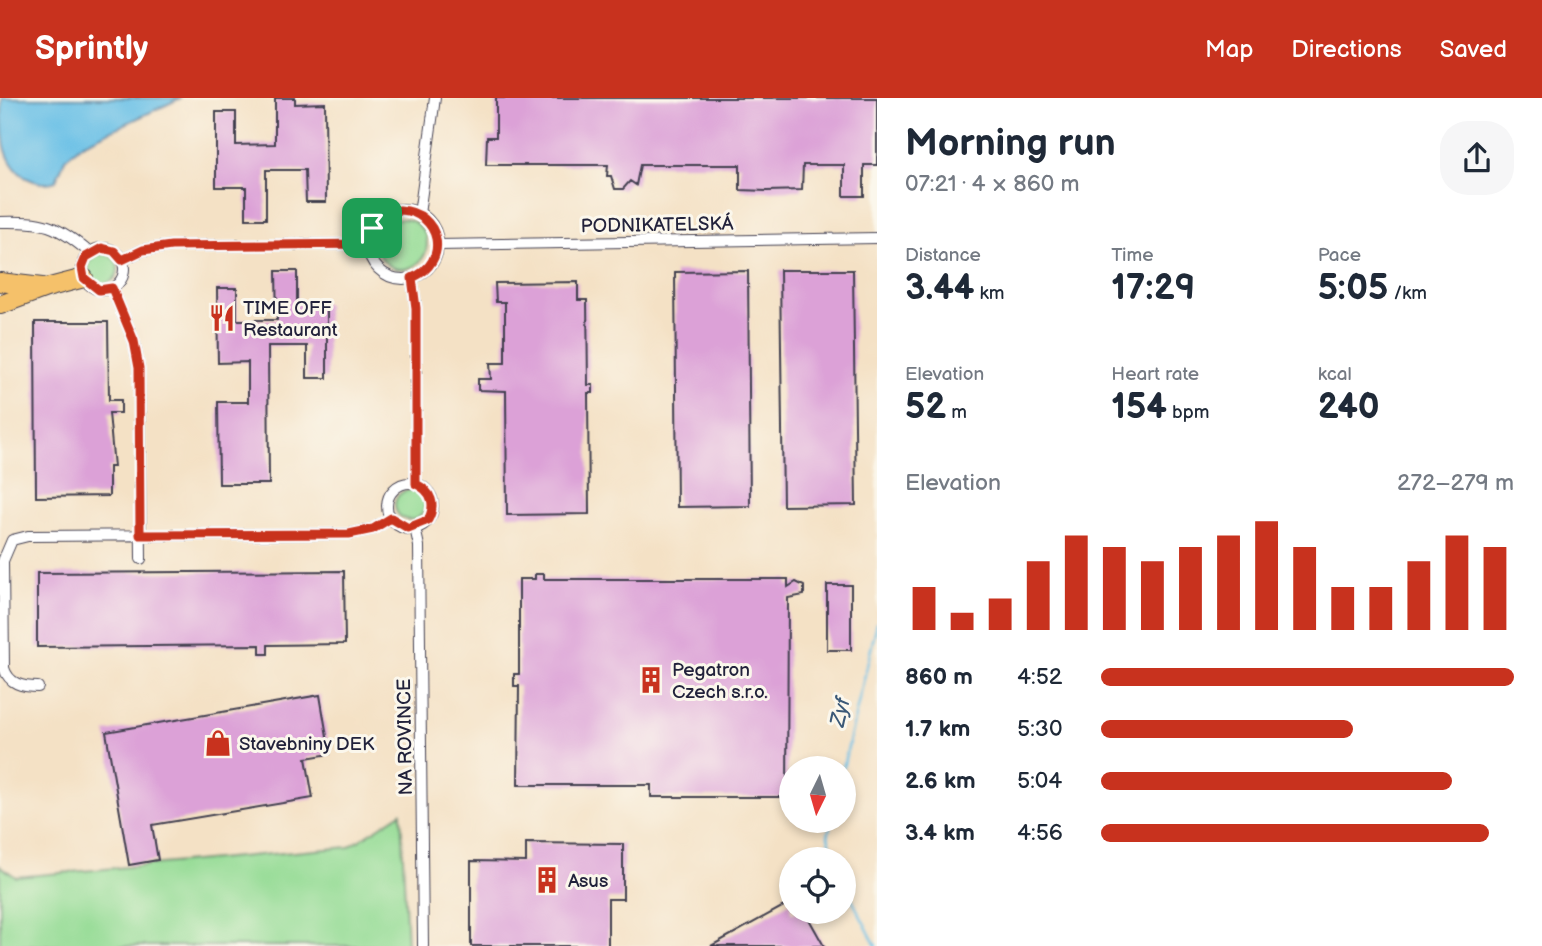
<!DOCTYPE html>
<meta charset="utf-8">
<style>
body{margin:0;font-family:"Balsamiq Sans",sans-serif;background:#f6f6f7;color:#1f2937;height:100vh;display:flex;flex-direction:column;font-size:26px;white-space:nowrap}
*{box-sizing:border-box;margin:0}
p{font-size:23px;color:#747a83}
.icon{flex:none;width:38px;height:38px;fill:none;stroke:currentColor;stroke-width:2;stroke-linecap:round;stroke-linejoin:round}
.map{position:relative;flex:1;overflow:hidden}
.drawer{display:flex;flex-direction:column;background:#fff;width:665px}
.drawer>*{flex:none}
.needle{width:46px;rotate:185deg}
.controls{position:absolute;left:779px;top:658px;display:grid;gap:14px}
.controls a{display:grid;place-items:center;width:77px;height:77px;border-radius:50%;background:#fff;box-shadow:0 4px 10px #0003;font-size:35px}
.pin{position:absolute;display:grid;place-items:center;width:60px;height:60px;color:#fff;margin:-30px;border-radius:14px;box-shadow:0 4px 10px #0006}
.round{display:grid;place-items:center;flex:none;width:74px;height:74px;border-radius:28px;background:#f6f6f7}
.headline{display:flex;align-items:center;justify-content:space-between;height:119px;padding:0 28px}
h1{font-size:38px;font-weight:700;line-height:52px}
.metrics{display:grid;grid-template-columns:repeat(3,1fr);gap:10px;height:119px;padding:7px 28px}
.metrics div{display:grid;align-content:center}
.metrics b{font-size:35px;font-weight:700}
.metrics small{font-size:19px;font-weight:400}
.metrics p{font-size:19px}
.chart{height:196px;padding:14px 28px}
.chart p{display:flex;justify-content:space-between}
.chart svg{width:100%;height:126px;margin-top:7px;stroke:#c8321e;stroke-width:6}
ul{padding:0 28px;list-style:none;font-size:23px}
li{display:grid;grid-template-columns:112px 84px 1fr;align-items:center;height:52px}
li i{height:18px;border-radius:9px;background:#c8321e}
header{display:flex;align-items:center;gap:42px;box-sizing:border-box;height:98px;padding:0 35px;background:#c8321e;color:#fff}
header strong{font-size:33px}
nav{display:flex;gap:38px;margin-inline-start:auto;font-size:24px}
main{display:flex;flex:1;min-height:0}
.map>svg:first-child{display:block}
.green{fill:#96dc96;stroke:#5c7f68;stroke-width:2}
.water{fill:#69c0e6;stroke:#467190;stroke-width:2}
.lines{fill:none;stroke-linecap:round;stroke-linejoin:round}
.stream{stroke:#69c0e6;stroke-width:2.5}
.building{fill:#dca1d7}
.minor-casing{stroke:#423f50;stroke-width:12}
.motorway-casing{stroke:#423f50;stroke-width:20}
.minor{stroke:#fff;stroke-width:10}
.motorway{stroke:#f5c16b;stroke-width:18}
.route-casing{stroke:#fff;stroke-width:14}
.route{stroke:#c8321e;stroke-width:9}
.labels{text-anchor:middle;stroke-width:6;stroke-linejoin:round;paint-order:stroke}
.street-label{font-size:19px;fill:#22223b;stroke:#fbf7ec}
.poi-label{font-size:19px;fill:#22223b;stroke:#fbf7ec;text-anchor:start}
.water-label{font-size:21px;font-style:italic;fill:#3b5977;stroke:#fbf7ec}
</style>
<header>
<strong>Sprintly</strong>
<nav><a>Map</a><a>Directions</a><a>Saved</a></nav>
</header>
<main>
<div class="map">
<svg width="877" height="848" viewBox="0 0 877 848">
<rect width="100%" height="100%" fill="#fbf7ec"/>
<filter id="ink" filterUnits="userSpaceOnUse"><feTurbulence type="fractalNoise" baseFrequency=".0143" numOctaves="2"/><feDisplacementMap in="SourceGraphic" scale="14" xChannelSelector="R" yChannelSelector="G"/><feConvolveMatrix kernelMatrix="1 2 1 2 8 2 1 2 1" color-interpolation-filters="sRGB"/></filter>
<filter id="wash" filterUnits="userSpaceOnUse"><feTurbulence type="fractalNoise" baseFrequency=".00686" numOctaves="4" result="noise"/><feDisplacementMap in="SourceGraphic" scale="28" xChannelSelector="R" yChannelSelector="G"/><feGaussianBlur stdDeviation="1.57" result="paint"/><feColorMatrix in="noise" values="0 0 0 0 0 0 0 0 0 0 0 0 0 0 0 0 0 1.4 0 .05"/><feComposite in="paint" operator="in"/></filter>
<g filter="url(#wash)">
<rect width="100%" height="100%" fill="#f4e1c5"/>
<path class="green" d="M377 146a25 25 0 1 1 50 0a25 25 0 1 1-50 0Z
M88 171a15 15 0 1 1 30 0a15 15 0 1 1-30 0Z
M395 407a15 15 0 1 1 30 0a15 15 0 1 1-30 0Z
M401,715L407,848H0V768L16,779L349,749Z"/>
<path class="water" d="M2,0H181L82,46L65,61L56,83C45,87 36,85 25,79C0,62 2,30 2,0Z"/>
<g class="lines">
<path class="stream" d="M843,670L877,525
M831,723L828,738L834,761
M844,786L876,848"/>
</g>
<g id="blocks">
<path class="building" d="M275,0H295V6L325,5L326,104H306L305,72H266V121H246V89H216V14H236V47L275,46Z
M496,0H877V67H864V98H844V67H803L802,92L767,93L740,92V67H640L636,87L630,83L623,91H615L611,78H607L608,67H486L487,39H496Z
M780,172H853L856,407L783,408Z
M276,173H297V206L327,205V280H307V248H268L269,386H219L218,304H248V264L218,265L217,190H237V222H277Z
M748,173L750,408L677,409L675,174Z
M578,184V202H587L588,287H593V295H588L589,416L507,417L506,293L478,292V281H491L490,265H505V204H496L495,185Z
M35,224H108L109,302H121V315H109L114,369H109V398L36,399Z
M344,473L345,546L268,547V556H260V547L37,549V475Z
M535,476H544V481H788V489L796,484L804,488V497L788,500L787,699H651V687H518L519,588H514V576H519V481H535Z
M827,487H851V552H827Z
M320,597L330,656L306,660L313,700L152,727L158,762L129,767L106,634Z
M526,745L623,746V801H608V848H471V763L526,764Z
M791,804V814H805L824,848H711Z"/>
</g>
</g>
<g filter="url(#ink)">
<use href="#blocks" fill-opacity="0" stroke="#423f50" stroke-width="2"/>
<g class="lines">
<defs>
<path id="minor" d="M368 146a35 35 0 1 1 70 0a35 35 0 1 1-70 0Z
M419,116L435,0
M0,124C44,123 56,126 90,155
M438,147L877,140
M82 171a21 21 0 1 1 42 0a21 21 0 1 1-42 0Z
M122,162L143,152L171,148L367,146
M412,180L416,210V386
M112,190L134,243L139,270L141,461
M387 408a23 23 0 1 1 46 0a23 23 0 1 1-46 0Z
M415,430L419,448L423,848
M38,589C22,589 9,586 4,570L3,463L12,442L28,438L349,436L373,431L391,420"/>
<path id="motorway" d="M0,184L42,189
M0,207L46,190L84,180"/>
</defs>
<use href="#minor" class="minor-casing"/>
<use href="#motorway" class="motorway-casing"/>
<use href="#minor" class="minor"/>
<use href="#motorway" class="motorway"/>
</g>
</g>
<g class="lines" filter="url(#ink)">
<defs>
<path id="route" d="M400,112C441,114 451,164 412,180L416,210V386C432,393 436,407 428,422L408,430L391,420L373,431L349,436L140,437L139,270L134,243L112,190L99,192L84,180L82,169L86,159L102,150L114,153L122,162L143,152L171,148L368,146C370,126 381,115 400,112Z"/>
</defs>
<use href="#route" class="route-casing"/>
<use href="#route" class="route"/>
</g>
<defs>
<symbol id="restaurant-bare" viewBox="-9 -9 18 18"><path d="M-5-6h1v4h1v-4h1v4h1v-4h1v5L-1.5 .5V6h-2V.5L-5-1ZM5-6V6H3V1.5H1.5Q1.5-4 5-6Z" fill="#c8321e" stroke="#fbf7ec" stroke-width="2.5" paint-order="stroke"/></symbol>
<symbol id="building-bare" viewBox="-9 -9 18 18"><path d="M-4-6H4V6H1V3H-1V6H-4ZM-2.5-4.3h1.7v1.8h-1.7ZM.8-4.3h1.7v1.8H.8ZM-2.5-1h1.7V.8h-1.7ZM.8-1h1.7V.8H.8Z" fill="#c8321e" stroke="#fbf7ec" stroke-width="2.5" paint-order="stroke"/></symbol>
<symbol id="shop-bare" viewBox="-9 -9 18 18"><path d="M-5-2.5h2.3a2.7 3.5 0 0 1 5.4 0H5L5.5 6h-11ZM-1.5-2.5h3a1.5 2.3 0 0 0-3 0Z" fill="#c8321e" stroke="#fbf7ec" stroke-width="2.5" paint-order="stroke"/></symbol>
</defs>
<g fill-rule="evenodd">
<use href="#restaurant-bare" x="203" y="201" width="38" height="38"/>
<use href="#building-bare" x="632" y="563" width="38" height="38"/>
<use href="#shop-bare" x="199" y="626" width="38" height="38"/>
<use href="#building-bare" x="528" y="763" width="38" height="38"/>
</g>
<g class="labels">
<g class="street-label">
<text transform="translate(657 126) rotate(-1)" y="7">PODNIKATELSKÁ</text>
<text transform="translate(404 639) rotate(-91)" y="7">NA ROVINCE</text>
</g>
<g class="poi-label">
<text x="243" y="216">TIME OFF<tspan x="243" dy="22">Restaurant</tspan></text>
<text x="672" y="578">Pegatron<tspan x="672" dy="22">Czech s.r.o.</tspan></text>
<text x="239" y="652">Stavebniny DEK</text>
<text x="568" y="789">Asus</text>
</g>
<g class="water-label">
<text transform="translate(840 614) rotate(-77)" y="7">Zyf</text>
</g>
</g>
</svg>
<div class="controls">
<a><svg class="needle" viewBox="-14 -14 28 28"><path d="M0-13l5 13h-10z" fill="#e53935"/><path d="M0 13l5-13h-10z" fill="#747a83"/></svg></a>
<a><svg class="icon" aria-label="locate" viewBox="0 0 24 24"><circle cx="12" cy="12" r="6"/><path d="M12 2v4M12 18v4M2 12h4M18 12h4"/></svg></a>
</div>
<div class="pin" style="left:372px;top:130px;background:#1e9e55"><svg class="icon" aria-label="arrive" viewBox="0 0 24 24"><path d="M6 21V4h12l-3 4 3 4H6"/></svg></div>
</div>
<section class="drawer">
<div class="headline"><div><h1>Morning run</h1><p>07:21 · 4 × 860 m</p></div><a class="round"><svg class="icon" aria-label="share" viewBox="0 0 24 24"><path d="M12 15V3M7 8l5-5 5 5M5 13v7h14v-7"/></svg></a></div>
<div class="metrics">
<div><p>Distance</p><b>3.44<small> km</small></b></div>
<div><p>Time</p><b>17:29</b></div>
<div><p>Pace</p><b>5:05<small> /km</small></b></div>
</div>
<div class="metrics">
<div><p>Elevation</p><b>52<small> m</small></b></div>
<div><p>Heart rate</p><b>154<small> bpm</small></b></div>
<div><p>kcal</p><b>240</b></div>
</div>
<div class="chart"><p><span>Elevation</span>272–279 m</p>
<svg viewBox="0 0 160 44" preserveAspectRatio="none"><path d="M5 44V29M15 44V38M25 44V33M35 44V20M45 44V11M55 44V15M65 44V20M75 44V15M85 44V11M95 44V6M105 44V15M115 44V29M125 44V29M135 44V20M145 44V11M155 44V15"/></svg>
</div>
<ul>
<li><b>860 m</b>4:52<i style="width:100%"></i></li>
<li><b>1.7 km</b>5:30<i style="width:61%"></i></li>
<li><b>2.6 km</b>5:04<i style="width:85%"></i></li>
<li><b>3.4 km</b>4:56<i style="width:94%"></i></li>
</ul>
</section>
</main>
